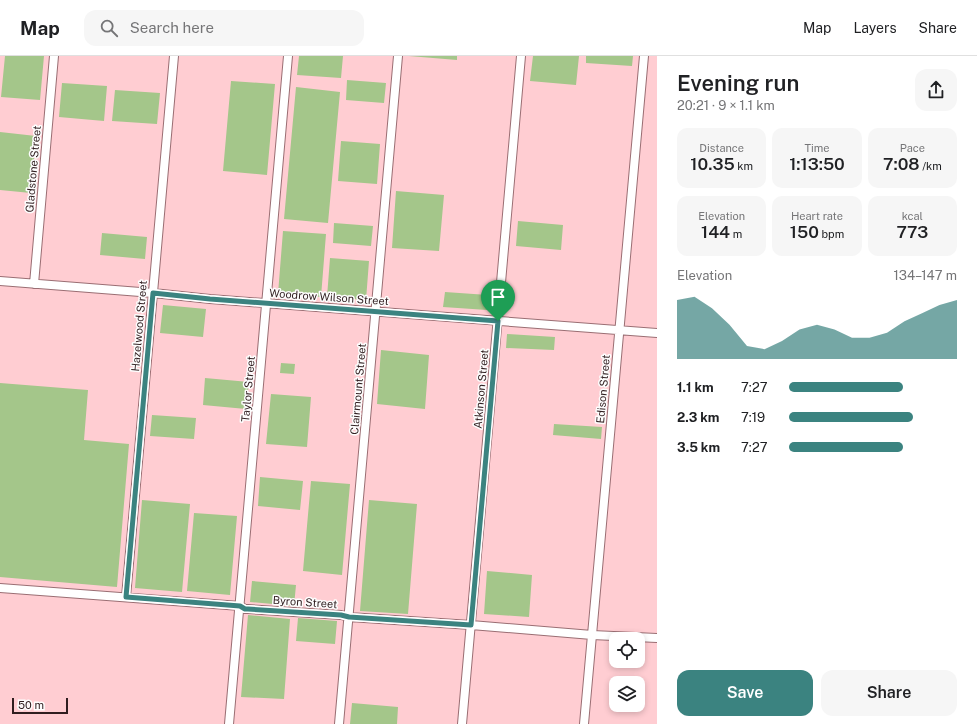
<!DOCTYPE html>
<meta charset="utf-8">
<style>
body{margin:0;font-family:"Public Sans",sans-serif;background:#f6f6f6;color:#202124;height:100vh;display:flex;flex-direction:column;font-size:15px;white-space:nowrap}
*{box-sizing:border-box;margin:0}
p{font-size:13px;color:#757577}
.icon{flex:none;width:22px;height:22px;fill:none;stroke:currentColor;stroke-width:2;stroke-linecap:round;stroke-linejoin:round}
.map{position:relative;flex:1;overflow:hidden}
.details{display:flex;flex-direction:column;background:#fff;width:320px}
.details>*{flex:none}
.tools{position:absolute;left:609px;top:576px;display:grid;gap:8px}
.tools a{display:grid;place-items:center;width:36px;height:36px;border-radius:8px;background:#fff;box-shadow:0 2px 6px #0003;font-size:20px}
.scale{position:absolute;left:12px;bottom:10px;width:56px;box-sizing:border-box;padding-left:4px;border:2px solid #301e20;border-top:0;font-size:11px;line-height:14px;white-space:nowrap;color:#301e20;-webkit-text-stroke:3px #fdfdfd;paint-order:stroke}
.pin{position:absolute;display:grid;place-items:center;width:34px;height:34px;color:#fff;margin:-41px -17px;border-radius:50% 50% 50% 0;rotate:-45deg;box-shadow:0 0 4px #0007}
.pin .icon{rotate:45deg}
.round{display:grid;place-items:center;flex:none;width:42px;height:42px;border-radius:12px;background:#f6f6f6}
.overview{display:flex;align-items:center;justify-content:space-between;height:68px;padding:0 20px}
h1{font-size:22px;font-weight:600;line-height:30px}
.stats{display:grid;grid-template-columns:repeat(3,1fr);gap:6px;height:68px;padding:4px 20px}
.stats div{display:grid;align-content:center;border-radius:10px;background:#f6f6f6;text-align:center}
.stats b{font-size:17px;font-weight:600}
.stats small{font-size:11px;font-weight:400}
.stats p{font-size:11px}
.chart{height:112px;padding:8px 20px}
.chart p{display:flex;justify-content:space-between}
.chart svg{width:100%;height:72px;margin-top:4px;fill:#3b8380;opacity:.7}
.cta{display:flex;gap:8px;margin-top:auto;padding:8px 20px}
.cta a{flex:1;height:46px;border-radius:12px;background:#3b8380;color:#fff;font-size:16px;font-weight:600;line-height:46px;text-align:center}
.cta a+a{background:#f6f6f6;color:#202124}
ul{padding:0 20px;list-style:none;font-size:13px}
li{display:grid;grid-template-columns:64px 48px 1fr;align-items:center;height:30px}
li i{height:10px;border-radius:5px;background:#3b8380}
header{display:flex;align-items:center;gap:24px;box-sizing:border-box;height:56px;padding:0 20px;background:#fff;border-bottom:1px solid #e0e0e0}
header strong{font-size:19px}
nav{display:flex;gap:22px;margin-inline-start:auto;font-size:14px}
.search{width:280px;height:36px;background:#f6f6f6;display:flex;align-items:center;gap:10px;box-sizing:border-box;padding:0 14px;border-radius:12px;color:#757577;font-size:15px}
main{display:flex;flex:1;min-height:0}
.map>svg:first-child{display:block}
.green{fill:#a4c68a}
.lines{fill:none;stroke-linecap:round;stroke-linejoin:round}
.minor-casing{stroke:#9a6e73;stroke-width:10}
.minor{stroke:#fff;stroke-width:8}
.route-casing{stroke:#fff;stroke-width:8}
.route{stroke:#3b8380;stroke-width:5}
.labels{text-anchor:middle;stroke-width:3;stroke-linejoin:round;paint-order:stroke}
.street-label{font-size:11px;fill:#301e20;stroke:#fdfdfd}
</style>
<header>
<strong>Map</strong>
<div class="search"><svg class="icon" aria-label="search" viewBox="0 0 24 24"><circle cx="10" cy="10" r="6"/><path d="M15 15l6 6"/></svg>Search here</div>
<nav><a>Map</a><a>Layers</a><a>Share</a></nav>
</header>
<main>
<div class="map">
<svg width="657" height="668" viewBox="0 0 657 668">
<rect width="100%" height="100%" fill="#ffcdd2"/>
<path class="green" d="M5,0H44L40,44L1,41Z
M299,0H343L341,22L297,19Z
M409,0H457V4Z
M533,0H579L576,29L530,25Z
M586,0H633L632,10L586,7Z
M347,24L386,27L384,47L346,44Z
M231,25L275,28L267,119L223,115Z
M62,27L107,30L104,65L59,61Z
M296,31L340,36L328,167L284,163Z
M115,34L160,37L157,68L112,65Z
M0,76L36,80L31,137L0,134Z
M341,85L380,88L377,128L338,125Z
M396,135L444,139L439,195L392,192Z
M518,165L563,169L561,194L516,190Z
M334,167L373,170L371,190L333,187Z
M283,175L326,178L321,241L278,238Z
M102,177L147,181L145,203L100,199Z
M330,202L369,205L366,244L327,241Z
M445,236L488,239L487,254L443,251Z
M163,249L206,253L203,281L160,277Z
M507,278L555,281L554,294L506,292Z
M381,294L429,299L425,353L377,348Z
M281,307L295,308L294,318L280,317Z
M205,322L249,326L246,353L203,349Z
M0,327L88,334L84,384L129,388L117,531L0,521Z
M271,338L311,341L307,391L266,388Z
M152,359L196,362L194,383L150,380Z
M554,368L602,371L601,383L553,379Z
M260,421L303,425L300,454L258,450Z
M311,425L350,428L342,519L303,515Z
M142,444L190,448L182,536L135,532Z
M369,444L417,448L408,558L360,555Z
M194,457L237,460L230,539L187,535Z
M487,515L532,519L529,561L484,558Z
M252,525L296,529L294,550L250,546Z
M248,559L290,563L284,643L241,641Z
M298,562L337,565L335,588L296,585Z
M352,647L398,651L397,668H350Z"/>
<g class="lines">
<defs>
<path id="minor" d="M0,225L153,237L210,243L657,277
M34,228L54,0
M0,532L240,550L245,553H248L341,559L349,561L471,569L592,579L657,582
M126,541L174,0
M229,668L288,0
M339,668L398,0
M462,668L521,0
M584,668L644,0"/>
</defs>
<use href="#minor" class="minor-casing"/>
<use href="#minor" class="minor"/>
</g>
<g class="lines">
<defs>
<path id="route" d="M153,237L210,243L498,265L471,569L349,561L341,559L248,553H245L240,550L126,541Z"/>
</defs>
<use href="#route" class="route-casing"/>
<use href="#route" class="route"/>
</g>
<g class="labels">
<g class="street-label">
<text transform="translate(33 113) rotate(-85)" y="4">Gladstone Street</text>
<text transform="translate(329 241) rotate(4)" y="4">Woodrow Wilson Street</text>
<text transform="translate(139 270) rotate(-85)" y="4">Hazelwood Street</text>
<text transform="translate(248 333) rotate(-85)" y="4">Taylor Street</text>
<text transform="translate(358 333) rotate(-85)" y="4">Clairmount Street</text>
<text transform="translate(481 333) rotate(-85)" y="4">Atkinson Street</text>
<text transform="translate(603 333) rotate(-85)" y="4">Edison Street</text>
<text transform="translate(305 546) rotate(4)" y="4">Byron Street</text>
</g>
</g>
</svg>
<div class="tools">
<a><svg class="icon" aria-label="locate" viewBox="0 0 24 24"><circle cx="12" cy="12" r="6"/><path d="M12 2v4M12 18v4M2 12h4M18 12h4"/></svg></a>
<a><svg class="icon" aria-label="layers" viewBox="0 0 24 24"><path d="M12 4l9 5-9 5-9-5zM3 14l9 5 9-5"/></svg></a>
</div>
<div class="scale">50 m</div>
<div class="pin" style="left:498px;top:265px;background:#1e9e55"><svg class="icon" aria-label="arrive" viewBox="0 0 24 24"><path d="M6 21V4h12l-3 4 3 4H6"/></svg></div>
</div>
<section class="details">
<div class="overview"><div><h1>Evening run</h1><p>20:21 · 9 × 1.1 km</p></div><a class="round"><svg class="icon" aria-label="share" viewBox="0 0 24 24"><path d="M12 15V3M7 8l5-5 5 5M5 13v7h14v-7"/></svg></a></div>
<div class="stats">
<div><p>Distance</p><b>10.35<small> km</small></b></div>
<div><p>Time</p><b>1:13:50</b></div>
<div><p>Pace</p><b>7:08<small> /km</small></b></div>
</div>
<div class="stats">
<div><p>Elevation</p><b>144<small> m</small></b></div>
<div><p>Heart rate</p><b>150<small> bpm</small></b></div>
<div><p>kcal</p><b>773</b></div>
</div>
<div class="chart"><p><span>Elevation</span>134–147 m</p>
<svg viewBox="0 0 160 44" preserveAspectRatio="none"><path d="M0 44V8L10 6L20 13L30 23L40 36L50 38L60 33L70 26L80 23L90 26L100 31L110 31L120 28L130 21L140 16L150 11L160 8V44z"/></svg>
</div>
<ul>
<li><b>1.1 km</b>7:27<i style="width:68%"></i></li>
<li><b>2.3 km</b>7:19<i style="width:74%"></i></li>
<li><b>3.5 km</b>7:27<i style="width:68%"></i></li>
</ul>
<div class="cta"><a>Save</a><a>Share</a></div>
</section>
</main>
